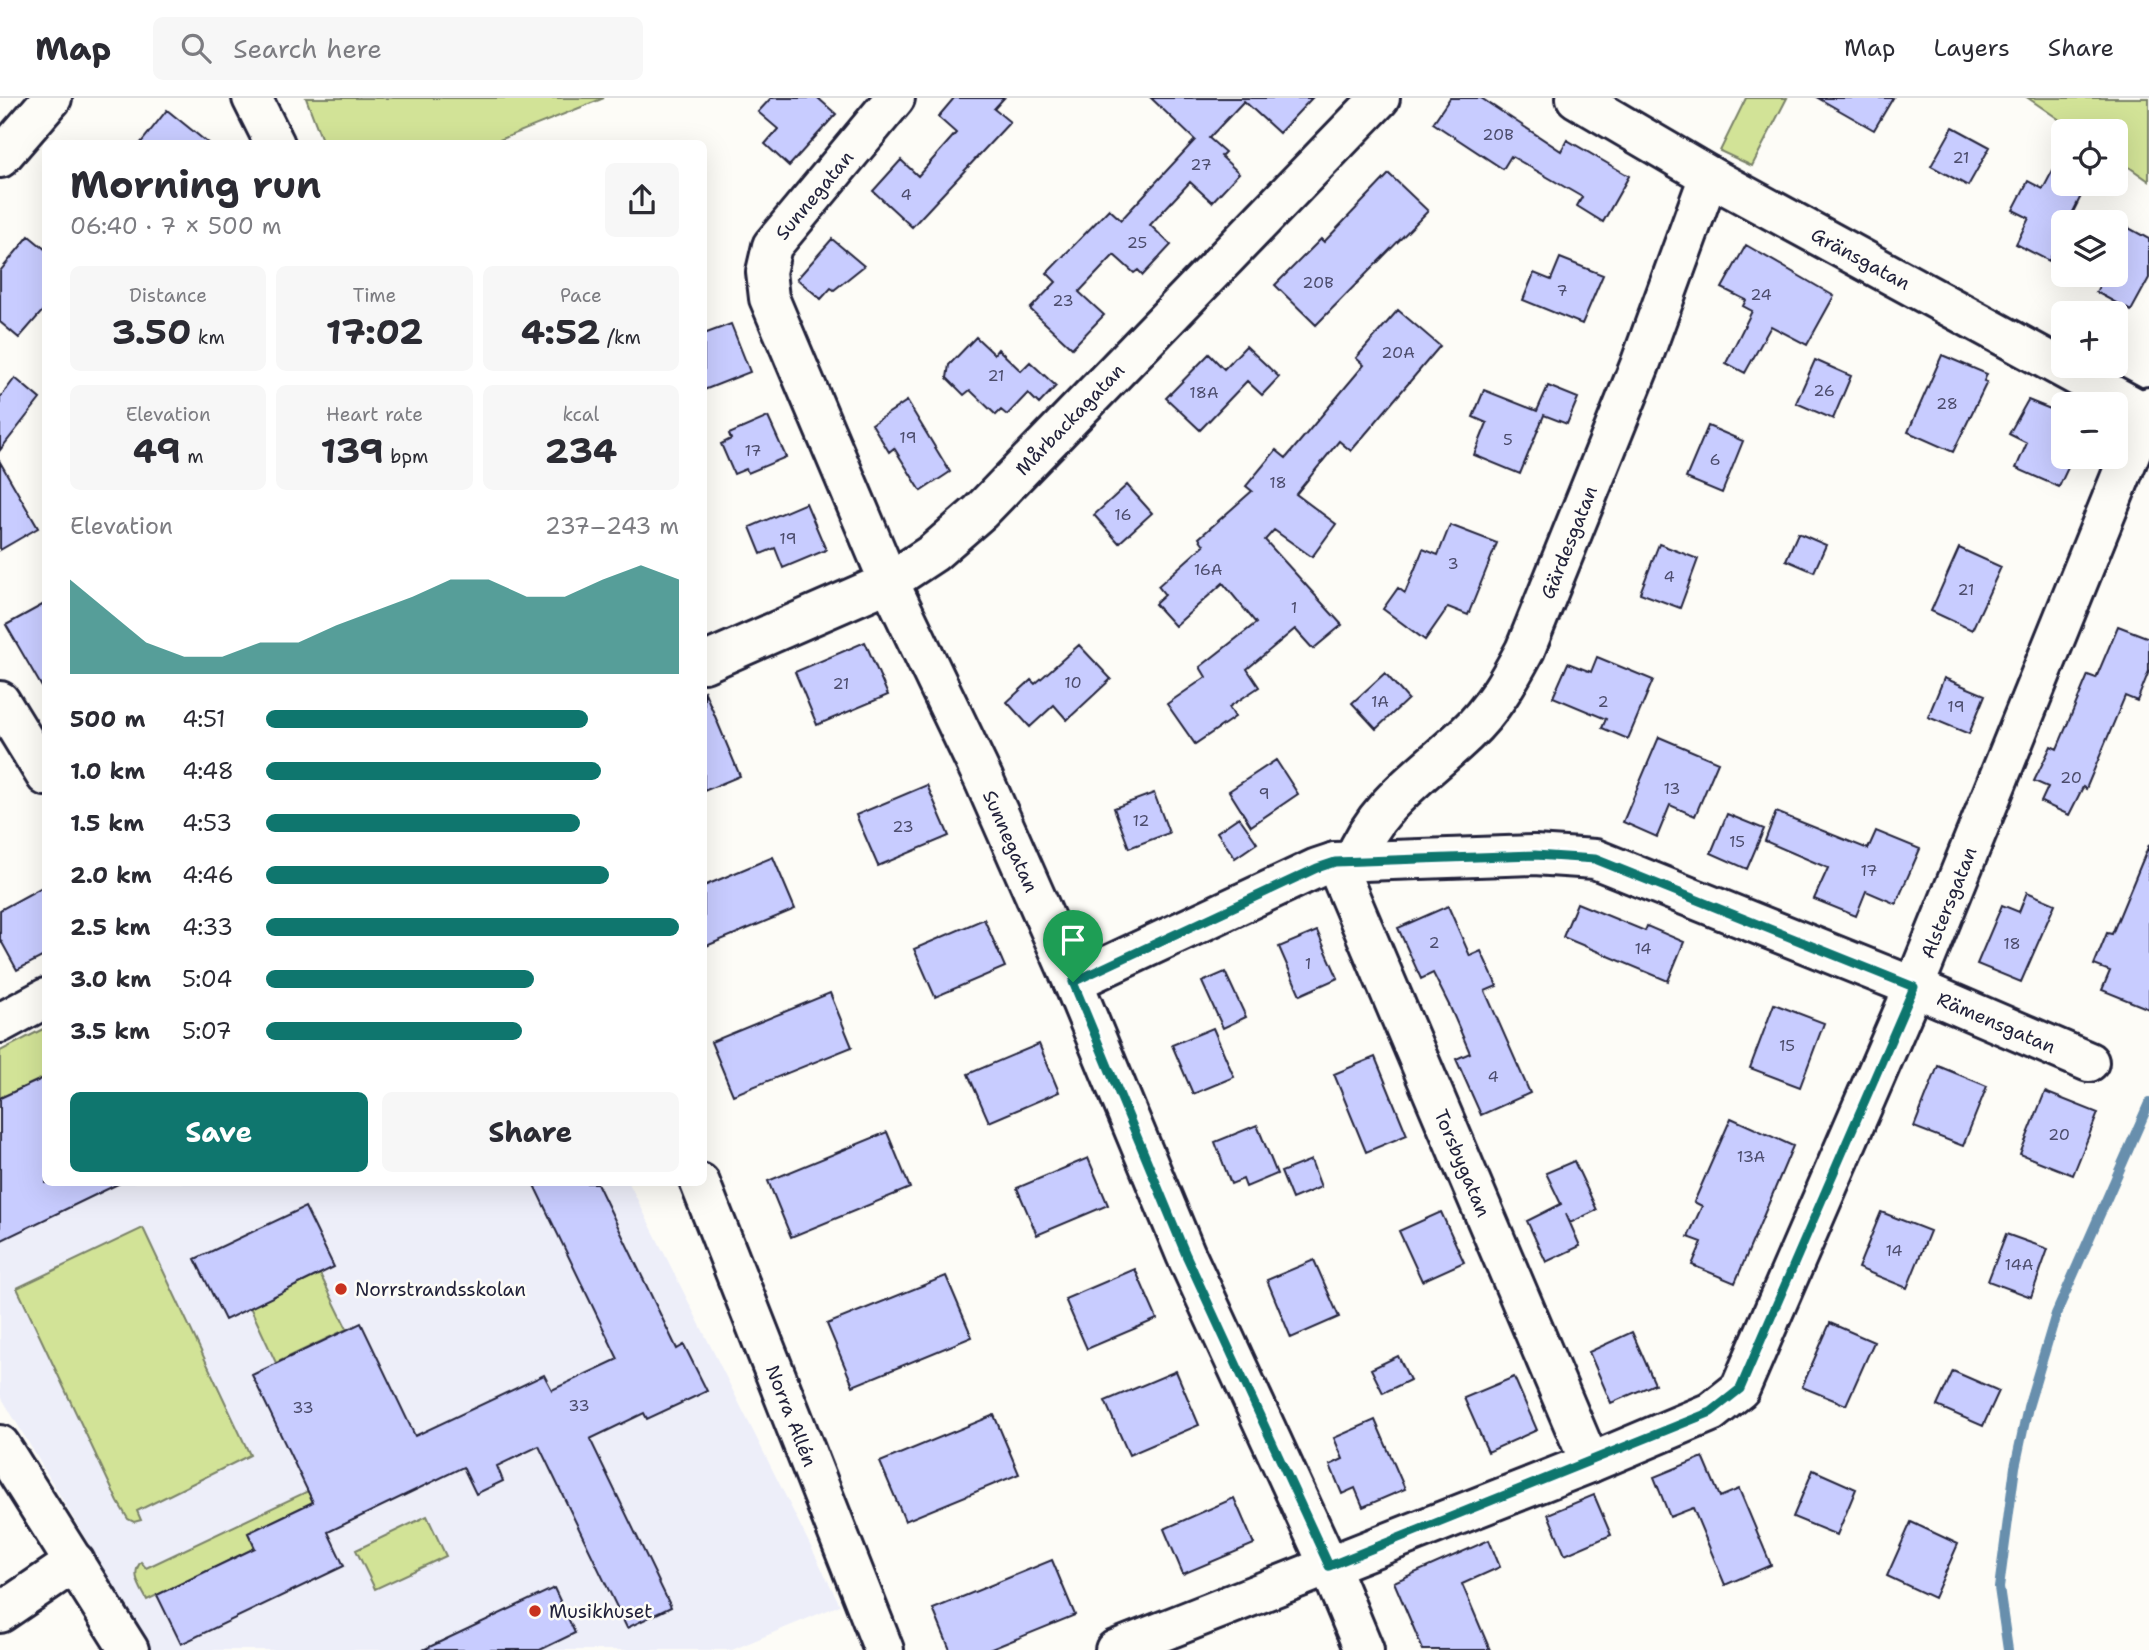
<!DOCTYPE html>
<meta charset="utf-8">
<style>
body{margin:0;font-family:"Shantell Sans",sans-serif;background:#f7f7f7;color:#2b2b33;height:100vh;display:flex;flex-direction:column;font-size:26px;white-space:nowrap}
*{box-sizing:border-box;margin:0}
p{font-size:23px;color:#7c7c81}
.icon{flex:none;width:38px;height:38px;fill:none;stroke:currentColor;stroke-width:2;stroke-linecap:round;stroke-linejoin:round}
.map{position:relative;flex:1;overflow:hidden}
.panel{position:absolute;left:42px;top:42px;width:665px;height:1046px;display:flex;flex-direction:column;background:#fff;border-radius:10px;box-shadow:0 7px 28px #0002}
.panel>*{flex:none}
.buttons{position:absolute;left:2051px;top:21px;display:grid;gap:14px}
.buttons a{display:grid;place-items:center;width:77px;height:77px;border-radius:10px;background:#fff;box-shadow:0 7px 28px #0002;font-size:35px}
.pin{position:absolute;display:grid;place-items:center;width:60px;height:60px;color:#fff;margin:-72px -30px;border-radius:50% 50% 50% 0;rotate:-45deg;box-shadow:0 0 7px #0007}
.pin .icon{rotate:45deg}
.round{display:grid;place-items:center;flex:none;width:74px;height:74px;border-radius:10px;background:#f7f7f7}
.overview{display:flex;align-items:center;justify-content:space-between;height:119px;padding:0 28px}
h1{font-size:38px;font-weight:700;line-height:52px}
.figures{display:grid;grid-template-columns:repeat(3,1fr);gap:10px;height:119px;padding:7px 28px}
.figures div{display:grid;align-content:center;border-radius:10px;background:#f7f7f7;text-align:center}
.figures b{font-size:35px;font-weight:700}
.figures small{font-size:19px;font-weight:400}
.figures p{font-size:19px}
.chart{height:196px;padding:14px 28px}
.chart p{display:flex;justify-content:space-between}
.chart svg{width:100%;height:126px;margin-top:7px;fill:#0f766e;opacity:.7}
.action{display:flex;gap:14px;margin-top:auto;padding:14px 28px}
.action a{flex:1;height:80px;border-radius:10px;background:#0f766e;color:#fff;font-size:28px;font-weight:700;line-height:80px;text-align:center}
.action a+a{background:#f7f7f7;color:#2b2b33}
ul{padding:0 28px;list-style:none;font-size:23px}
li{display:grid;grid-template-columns:112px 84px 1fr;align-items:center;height:52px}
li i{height:18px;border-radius:9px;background:#0f766e}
header{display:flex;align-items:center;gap:42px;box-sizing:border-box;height:98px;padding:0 35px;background:#fff;border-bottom:2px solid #e1e1e2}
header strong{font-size:33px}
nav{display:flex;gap:38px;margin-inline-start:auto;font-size:24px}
.search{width:490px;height:63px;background:#f7f7f7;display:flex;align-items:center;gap:18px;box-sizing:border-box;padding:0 24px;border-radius:10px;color:#7c7c81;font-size:26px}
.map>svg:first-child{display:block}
.built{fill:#edeef9}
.green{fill:#d2e397;stroke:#7a8269;stroke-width:2}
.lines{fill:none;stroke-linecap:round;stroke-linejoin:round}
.stream{stroke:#688fad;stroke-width:10}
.building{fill:#c8ccff;stroke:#22223b;stroke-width:2}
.minor-casing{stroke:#22223b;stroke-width:44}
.minor{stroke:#fdfcf7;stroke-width:38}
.route-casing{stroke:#fff;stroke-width:14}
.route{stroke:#0f766e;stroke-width:9}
.poi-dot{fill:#c8321e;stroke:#fdfcf7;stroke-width:2.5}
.labels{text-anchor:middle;stroke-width:5;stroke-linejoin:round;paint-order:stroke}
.number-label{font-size:16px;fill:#4c4c6c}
.street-label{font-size:19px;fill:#22223b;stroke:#fdfcf7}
.poi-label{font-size:19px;fill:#22223b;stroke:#fdfcf7;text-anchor:start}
</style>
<header>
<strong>Map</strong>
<div class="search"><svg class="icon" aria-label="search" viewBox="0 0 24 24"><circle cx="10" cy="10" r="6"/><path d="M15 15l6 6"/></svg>Search here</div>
<nav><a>Map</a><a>Layers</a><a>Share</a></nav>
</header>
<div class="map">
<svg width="2149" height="1552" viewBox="0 0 2149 1552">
<rect width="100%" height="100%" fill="#fdfcf7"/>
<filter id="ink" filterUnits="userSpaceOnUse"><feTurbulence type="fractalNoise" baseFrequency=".0143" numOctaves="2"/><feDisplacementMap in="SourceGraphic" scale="14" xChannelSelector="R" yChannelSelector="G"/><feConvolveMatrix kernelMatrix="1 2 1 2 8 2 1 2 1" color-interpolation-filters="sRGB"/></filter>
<g filter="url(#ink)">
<path class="built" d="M45,930L46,1085H629L840,1507L732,1552H152L0,1297V953Z"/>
<path class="green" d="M306,0H604L492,45H323Z
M1746,0H1787L1752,68L1720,53Z
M2028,0H2149V83L2116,60V33H2076Z
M45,930V979L0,1000V953Z
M143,1130L250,1357L137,1413L141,1422L134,1424L128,1421L118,1404L17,1190Z
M320,1176L347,1231L276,1265L250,1209Z
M308,1393L313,1404L248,1435L255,1450L147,1502C141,1490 130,1476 141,1464L146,1470Z
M427,1418L446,1458L375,1491L356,1452Z"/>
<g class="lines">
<path class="stream" d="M2008,1552L1999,1490L2015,1369L2028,1309L2056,1216L2149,1005"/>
</g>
<path class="building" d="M771,0H818L836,16L789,68L765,46L778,31L758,14Z
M954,0H1004L994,11L1010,24L912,129L873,93L901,62L918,78L956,35L938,19Z
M1151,0H1312L1279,35L1244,3L1209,40L1225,54L1221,58L1239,75L1212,104L1190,84L1150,127L1171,147L1143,177L1138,172L1134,175L1114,157L1079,194L1104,217L1072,250L1030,211L1056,184L1047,175L1109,111L1121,122L1195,42Z
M1450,0H1481L1561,53L1567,42L1629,78L1603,124L1577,108L1582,99L1511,58L1503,71L1433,25Z
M1818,0H1893L1874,32Z
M167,12L209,46H140Z
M1953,29L1990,49L1968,88L1931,68Z
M2053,72L2063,76V86L2086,88L2068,124H2063V134L2049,163L2016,146L2029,120L2013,112L2028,83L2043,91Z
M1389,76L1428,113L1316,227L1275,187L1321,141L1324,144Z
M2116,123L2149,141V180L2131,213L2096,194L2105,177H2116Z
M29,138L46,152V209L19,240L0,224V173Z
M832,141L864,168L834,192L831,190L821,201L797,181Z
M1746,147L1834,198L1807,247L1771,228L1745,275L1726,265L1752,213L1743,208L1746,202L1722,190Z
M1560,160L1603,177L1582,226L1523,202L1534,175L1551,182Z
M1398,212L1440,248L1351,353L1339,343L1296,396L1336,426L1312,459L1274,432L1265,442L1342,527L1313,551L1295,531L1247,571L1259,589L1229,609L1235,619L1195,646L1167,606L1206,579L1200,569L1256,525L1223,485L1175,528L1155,506L1165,497L1158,488L1204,447L1199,440L1252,393L1246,388L1276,352L1286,360L1364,267L1356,260Z
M731,226L750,274L704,292V236Z
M976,239L994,256L998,251L1021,273L1030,264L1056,288L1039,306L1028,295L1007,317L1001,312L996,317L970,292L964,297L947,280L949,267Z
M1246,248L1279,279L1262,297L1247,283L1200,332L1166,300L1209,256L1224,271Z
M1942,257L1987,276L1984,283L1987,284L1953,354L1908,334Z
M1815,262L1851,278L1833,321L1796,305Z
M15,280L40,301L0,352V300Z
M1548,288L1578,300L1567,326L1544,317L1520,376L1474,357L1487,325L1473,319L1484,292L1537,313Z
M2028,302L2063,316V359H2073L2059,389L2016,370L2027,345L2009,336Z
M907,303L950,374L921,393L894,350L889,354L872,326Z
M768,319L786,359L748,375L746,371L734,376L721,346L731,341L729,336Z
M1708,328L1743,343L1722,395L1686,380Z
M0,364L38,430L0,452Z
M1127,387L1152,415L1119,445L1094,417Z
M806,405L826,452L783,470L775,450L761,456L750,429Z
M1450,427L1497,445L1468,517L1448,509L1425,542L1383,511L1398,490L1405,495L1423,451L1438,457Z
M1798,435L1826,447L1814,474L1786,462Z
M1659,446L1698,461L1680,510L1640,495Z
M1959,450L2001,469L1972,532L1931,513Z
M46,505V596L6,527Z
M2118,528L2149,540V573L2137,603L2125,598L2086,691L2083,689L2069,717L2041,704L2048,689L2034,683L2051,648L2057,651L2088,577L2096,580Z
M865,544L888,597L817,627L795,574Z
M1079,547L1111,581L1067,622L1054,607L1030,629L1007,604L1031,582L1035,586Z
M1597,559L1653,582L1628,641L1602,630L1606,621L1553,599L1568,565L1591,574Z
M1385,575L1408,601L1376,631L1352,605Z
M1944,580L1985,597L1969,636L1928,619Z
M704,592L740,678L704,693Z
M1659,639L1718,664L1695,718L1670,707L1657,739L1623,724Z
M1276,662L1298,696L1251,728L1229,693Z
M927,687L949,738L878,768L856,717Z
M1154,695L1169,735L1129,750L1114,710Z
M1776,714L1868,751L1876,733L1920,751L1896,806L1866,793L1856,818L1814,801L1828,770L1765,743Z
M1727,716L1764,731L1747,771L1711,755Z
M1239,719L1257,745L1235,760L1217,734Z
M2149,747V911L2102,892L2110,873L2094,867L2107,835L2112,836Z
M773,759L795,811L704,849V788Z
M46,787V857L17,872L0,841V812Z
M2027,794L2055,806L2021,884L1977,866L2002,807L2019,814Z
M1577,805L1645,833L1647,828L1684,844L1668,883L1563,839Z
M1448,808L1470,858L1481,853L1497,888L1485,893L1530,995L1481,1017L1456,961L1470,955L1450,909L1433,875L1421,881L1398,830Z
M984,821L1005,869L935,899L914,851Z
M1317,833L1338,880L1300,897L1279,849Z
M1225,874L1246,919L1223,930L1202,884Z
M830,895L852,949L733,997L711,944Z
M1774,906L1824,925L1800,989L1750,970Z
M1213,930L1234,979L1193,996L1172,947Z
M1039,946L1059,994L989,1024L968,976Z
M1375,959L1407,1037L1366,1054L1334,976Z
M1938,968L1987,988L1963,1048L1914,1029Z
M46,979V1085H120L0,1143V1000Z
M2045,994L2098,1015L2073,1077L2020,1056Z
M1731,1020L1793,1048L1735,1185L1692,1167L1702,1144L1688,1139L1702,1108L1694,1104Z
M1257,1027L1277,1076L1246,1089L1243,1081L1231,1086L1215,1044Z
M887,1034L910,1090L791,1139L768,1083Z
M1088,1060L1108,1107L1037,1137L1017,1090Z
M1311,1062L1321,1089L1292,1101L1281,1074Z
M1574,1063L1597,1112L1570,1125L1566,1116L1580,1148L1546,1164L1527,1123L1561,1106L1546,1075Z
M533,1085H597L677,1251L684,1247L707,1293L647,1321L644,1315L590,1341L671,1509L627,1530L539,1348L497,1368L503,1383L476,1396L463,1369L328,1434L344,1468L181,1546L157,1497L255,1450L248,1435L313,1404L252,1277L361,1225L415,1338L544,1277L552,1292L618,1261Z
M305,1109L334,1169L225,1222L195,1161Z
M1441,1114L1464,1164L1422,1183L1399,1133Z
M1881,1114L1930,1133L1907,1190L1858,1170Z
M2006,1136L2048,1151L2031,1199L1988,1183Z
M1314,1162L1339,1219L1291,1240L1267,1182Z
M1135,1171L1157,1221L1087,1251L1065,1201Z
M946,1178L972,1239L853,1288L827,1226Z
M1830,1225L1874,1244L1846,1307L1802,1289Z
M1632,1234L1655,1286L1611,1305L1589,1254Z
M1398,1258L1410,1282L1383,1295L1371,1271Z
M1176,1273L1199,1327L1129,1357L1105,1303Z
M1953,1273L1999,1293L1983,1328L1937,1308Z
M1514,1279L1537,1332L1488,1354L1464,1300Z
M994,1317L1019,1376L905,1423L880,1364Z
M1375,1322L1405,1391L1363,1409L1355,1390L1342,1396L1330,1367L1343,1361L1334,1340Z
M1703,1359L1720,1399L1739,1391L1771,1467L1725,1487L1693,1410L1670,1419L1654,1379Z
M1813,1372L1856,1391L1837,1437L1793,1419Z
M1594,1397L1611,1437L1565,1457L1548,1416Z
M1234,1400L1254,1446L1183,1476L1164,1431Z
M1911,1424L1958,1446L1934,1500L1887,1478Z
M1489,1442L1500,1469L1462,1486L1490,1552H1423L1394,1484Z
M1052,1462L1075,1517L989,1552H950L933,1511Z
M554,1490L575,1535L540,1552H423Z"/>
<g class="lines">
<defs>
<g id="minor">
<path d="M252,0L275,46"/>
<path id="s1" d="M895,0L772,148L766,174L769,200L889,484L984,682L1073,884L1186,1157L1329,1468L1364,1552"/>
<path id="s2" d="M1576,0L1709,78L2149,317"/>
<path d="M0,60L52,0"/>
<path id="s3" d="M704,565L889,484L933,455L980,414L1380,0"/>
<path d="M0,603L46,678"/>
<path id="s4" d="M1335,764L1590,1365"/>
<path id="s5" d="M1353,764C1376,705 1422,678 1466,636C1492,612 1509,582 1525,552L1640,267L1709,78"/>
<path id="s6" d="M1073,884L1317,770L1335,764L1534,757L1595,761L1914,889L2089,964"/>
<path d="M0,925L46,900"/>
<path id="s7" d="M700,1085L884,1552"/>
<path d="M0,1347L129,1552"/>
<path d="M0,1515L75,1464"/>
<path id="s8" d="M1115,1552L1590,1365L1711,1314L1740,1291L1914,889L2149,309"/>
</g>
</defs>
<use href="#minor" class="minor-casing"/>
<use href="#minor" class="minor"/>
</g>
</g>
<g class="lines" filter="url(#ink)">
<defs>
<path id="route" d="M1535,757L1595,761L1914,889L1740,1291L1711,1314L1329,1468L1186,1157L1073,884L1317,770L1335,764Z"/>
</defs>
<use href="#route" class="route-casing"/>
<use href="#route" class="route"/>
</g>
<g class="poi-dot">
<circle cx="341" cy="1191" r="7"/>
<circle cx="535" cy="1513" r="7"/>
</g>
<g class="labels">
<g class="number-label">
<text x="1498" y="42">20B</text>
<text x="1961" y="65">21</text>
<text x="1201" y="72">27</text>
<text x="906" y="102">4</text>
<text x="1137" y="150">25</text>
<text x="1318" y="190">20B</text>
<text x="1562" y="198">7</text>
<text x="1761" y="202">24</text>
<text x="1063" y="208">23</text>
<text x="1398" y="260">20A</text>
<text x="996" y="283">21</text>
<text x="1824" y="298">26</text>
<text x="1204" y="300">18A</text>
<text x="1947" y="311">28</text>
<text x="908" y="345">19</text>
<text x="1508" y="347">5</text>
<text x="753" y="358">17</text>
<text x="1715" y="367">6</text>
<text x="1278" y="390">18</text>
<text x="1123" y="422">16</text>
<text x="788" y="446">19</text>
<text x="1453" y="471">3</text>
<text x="1208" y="477">16A</text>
<text x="1669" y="484">4</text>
<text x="1966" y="497">21</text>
<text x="1294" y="515">1</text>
<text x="1073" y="590">10</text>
<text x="841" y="591">21</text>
<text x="1380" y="609">1A</text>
<text x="1603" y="609">2</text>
<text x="1956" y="614">19</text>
<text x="2071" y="685">20</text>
<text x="1672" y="696">13</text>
<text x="1264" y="701">9</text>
<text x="1141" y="728">12</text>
<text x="903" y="734">23</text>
<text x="1737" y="749">15</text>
<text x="1869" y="778">17</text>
<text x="1434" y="850">2</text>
<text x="2012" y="851">18</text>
<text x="1643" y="856">14</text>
<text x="1308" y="871">1</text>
<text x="1787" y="953">15</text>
<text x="1493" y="984">4</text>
<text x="2059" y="1042">20</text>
<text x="1751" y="1064">13A</text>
<text x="1894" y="1158">14</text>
<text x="2019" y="1172">14A</text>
<text x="579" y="1313">33</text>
<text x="303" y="1315">33</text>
</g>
<g class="street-label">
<text transform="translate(814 97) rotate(-50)" y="7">Sunnegatan</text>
<text dy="7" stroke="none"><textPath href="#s2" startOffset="327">Gränsgatan</textPath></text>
<text dy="7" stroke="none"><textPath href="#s3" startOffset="446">Mårbackagatan</textPath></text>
<text dy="7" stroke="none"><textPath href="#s5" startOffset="392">Gärdesgatan</textPath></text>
<text dy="7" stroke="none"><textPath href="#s1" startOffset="840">Sunnegatan</textPath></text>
<text dy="7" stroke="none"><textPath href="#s8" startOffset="1208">Alstersgatan</textPath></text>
<text dy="7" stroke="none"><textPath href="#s6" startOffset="982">Rämensgatan</textPath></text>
<text dy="7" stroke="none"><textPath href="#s4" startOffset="327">Torsbygatan</textPath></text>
<text dy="7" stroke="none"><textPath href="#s7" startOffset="250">Norra Allén</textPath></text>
</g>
<g class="poi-label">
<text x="355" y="1198">Norrstrandsskolan</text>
<text x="549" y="1520">Musikhuset</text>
</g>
</g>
</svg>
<div class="buttons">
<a><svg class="icon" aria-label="locate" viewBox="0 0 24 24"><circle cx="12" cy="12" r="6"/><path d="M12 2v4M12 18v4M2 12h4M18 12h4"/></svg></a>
<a><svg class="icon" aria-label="layers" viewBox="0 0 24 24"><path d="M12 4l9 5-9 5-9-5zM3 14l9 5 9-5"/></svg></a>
<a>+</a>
<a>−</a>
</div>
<div class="pin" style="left:1073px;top:884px;background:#1e9e55"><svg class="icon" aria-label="arrive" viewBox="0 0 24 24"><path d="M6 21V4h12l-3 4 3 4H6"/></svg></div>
<section class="panel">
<div class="overview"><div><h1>Morning run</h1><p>06:40 · 7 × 500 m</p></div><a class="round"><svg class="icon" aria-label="share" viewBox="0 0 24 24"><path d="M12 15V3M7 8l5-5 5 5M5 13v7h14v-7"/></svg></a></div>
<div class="figures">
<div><p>Distance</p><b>3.50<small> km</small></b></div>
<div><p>Time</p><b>17:02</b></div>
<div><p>Pace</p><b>4:52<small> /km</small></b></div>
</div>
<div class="figures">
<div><p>Elevation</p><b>49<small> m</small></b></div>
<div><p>Heart rate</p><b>139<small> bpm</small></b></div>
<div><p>kcal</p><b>234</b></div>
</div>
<div class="chart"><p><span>Elevation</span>237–243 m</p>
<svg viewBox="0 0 160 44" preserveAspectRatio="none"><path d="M0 44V11L10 22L20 33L30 38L40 38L50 33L60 33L70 27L80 22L90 17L100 11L110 11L120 17L130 17L140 11L150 6L160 11V44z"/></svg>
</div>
<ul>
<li><b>500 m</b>4:51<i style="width:78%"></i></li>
<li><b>1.0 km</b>4:48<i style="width:81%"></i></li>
<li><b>1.5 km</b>4:53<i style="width:76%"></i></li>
<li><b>2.0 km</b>4:46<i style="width:83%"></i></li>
<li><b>2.5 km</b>4:33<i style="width:100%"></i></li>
<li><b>3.0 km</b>5:04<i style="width:65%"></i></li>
<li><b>3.5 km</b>5:07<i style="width:62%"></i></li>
</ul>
<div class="action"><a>Save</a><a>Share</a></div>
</section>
</div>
